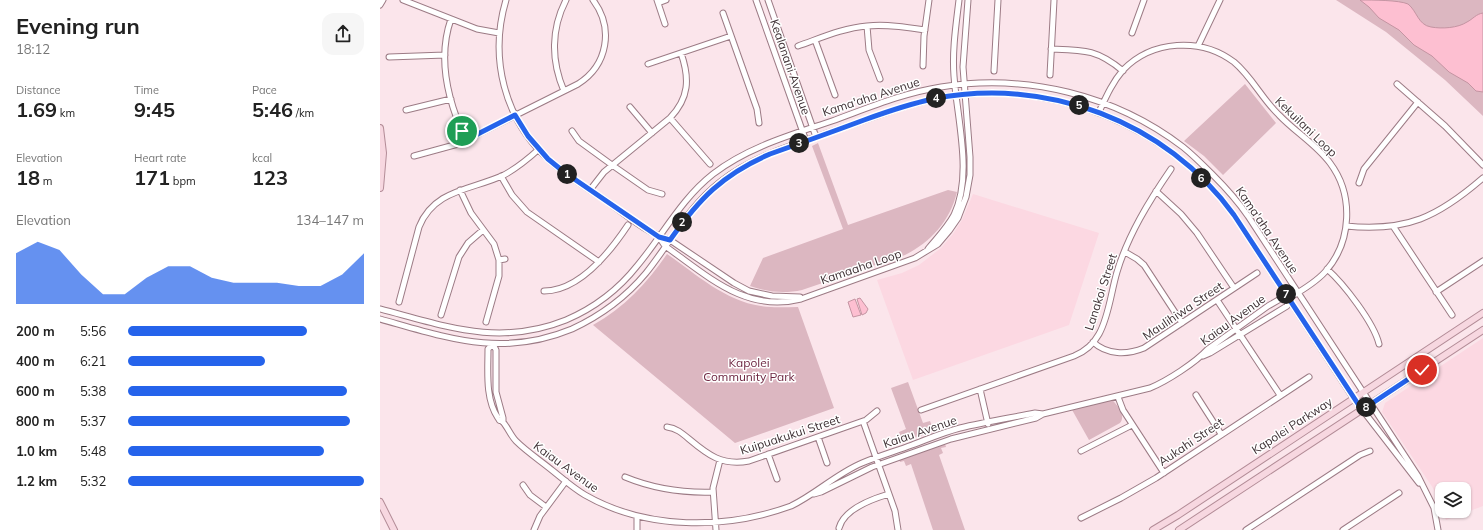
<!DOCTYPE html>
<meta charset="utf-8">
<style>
body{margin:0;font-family:Mulish,sans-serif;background:#f6f6f6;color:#222;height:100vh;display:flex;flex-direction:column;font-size:15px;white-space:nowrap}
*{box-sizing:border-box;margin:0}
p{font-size:13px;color:#767676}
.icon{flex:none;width:22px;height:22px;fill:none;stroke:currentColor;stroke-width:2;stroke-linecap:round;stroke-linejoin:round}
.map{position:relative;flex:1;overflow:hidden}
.drawer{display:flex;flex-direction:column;background:#fff;width:380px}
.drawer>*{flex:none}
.controls{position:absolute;left:1055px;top:482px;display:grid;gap:8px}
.controls a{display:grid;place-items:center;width:36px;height:36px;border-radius:8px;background:#fff;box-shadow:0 1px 3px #0004;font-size:20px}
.pin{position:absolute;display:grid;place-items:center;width:34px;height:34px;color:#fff;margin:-17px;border:2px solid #fff;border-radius:50%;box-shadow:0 1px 4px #0007}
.km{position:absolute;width:20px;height:20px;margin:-10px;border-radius:50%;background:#222;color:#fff;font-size:11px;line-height:20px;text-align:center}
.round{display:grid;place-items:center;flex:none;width:42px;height:42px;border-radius:12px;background:#f6f6f6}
.overview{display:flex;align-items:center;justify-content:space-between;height:68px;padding:0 16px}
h1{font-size:22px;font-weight:700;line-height:30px}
.stats{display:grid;grid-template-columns:repeat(3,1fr);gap:6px;height:68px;padding:4px 16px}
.stats div{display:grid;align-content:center}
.stats b{font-size:20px;font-weight:700}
.stats small{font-size:11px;font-weight:400}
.stats p{font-size:11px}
.chart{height:112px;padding:8px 16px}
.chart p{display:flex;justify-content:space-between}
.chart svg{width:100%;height:72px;margin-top:4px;fill:#2563eb;opacity:.7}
ul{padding:0 16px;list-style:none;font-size:13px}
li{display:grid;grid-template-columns:64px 48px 1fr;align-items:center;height:30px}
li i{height:10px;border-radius:5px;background:#2563eb}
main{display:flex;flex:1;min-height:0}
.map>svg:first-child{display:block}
.built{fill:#fcd8e2}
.green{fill:#dcb7c1}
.water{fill:#fdbfd1;stroke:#c494a2}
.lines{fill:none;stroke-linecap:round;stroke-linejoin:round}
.minor-casing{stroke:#9c7b85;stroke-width:7}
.major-casing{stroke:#b38c97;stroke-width:8}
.minor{stroke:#fff;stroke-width:5}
.major{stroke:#f7d7e0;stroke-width:6}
.route-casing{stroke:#fff;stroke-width:8}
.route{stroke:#2563eb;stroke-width:5}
.labels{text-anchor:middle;stroke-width:3;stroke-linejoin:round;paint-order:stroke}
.street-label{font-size:12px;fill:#3f3135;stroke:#fff}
.park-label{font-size:12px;fill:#6d2641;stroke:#fff}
</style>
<main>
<section class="drawer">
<div class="overview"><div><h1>Evening run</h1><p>18:12</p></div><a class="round"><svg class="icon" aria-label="share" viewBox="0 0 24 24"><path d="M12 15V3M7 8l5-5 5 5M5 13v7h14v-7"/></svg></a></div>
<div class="stats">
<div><p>Distance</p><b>1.69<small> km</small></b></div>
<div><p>Time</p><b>9:45</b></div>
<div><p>Pace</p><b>5:46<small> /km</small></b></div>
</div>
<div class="stats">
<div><p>Elevation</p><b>18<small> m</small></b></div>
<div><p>Heart rate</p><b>171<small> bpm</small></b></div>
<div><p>kcal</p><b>123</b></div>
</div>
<div class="chart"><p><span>Elevation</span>134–147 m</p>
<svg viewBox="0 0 160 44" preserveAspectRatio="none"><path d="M0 44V13L10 6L20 11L30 26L40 38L50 38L60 28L70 21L80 21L90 28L100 31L110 31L120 31L130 33L140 33L150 26L160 13V44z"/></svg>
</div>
<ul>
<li><b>200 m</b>5:56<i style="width:76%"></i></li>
<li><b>400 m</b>6:21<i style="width:58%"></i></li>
<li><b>600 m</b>5:38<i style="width:93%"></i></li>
<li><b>800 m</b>5:37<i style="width:94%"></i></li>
<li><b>1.0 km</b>5:48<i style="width:83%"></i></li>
<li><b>1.2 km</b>5:32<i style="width:100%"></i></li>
</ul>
</section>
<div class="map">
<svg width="1103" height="530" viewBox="0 0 1103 530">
<rect width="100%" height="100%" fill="#fbe5eb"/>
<path class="built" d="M593,194L719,233L689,325L533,380L497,280L522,273L539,265L561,248L573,234L582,220Z
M1103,338V506L1066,520L1063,511H1084V489H1062V507L1053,488L1002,412L1005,403Z"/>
<path class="green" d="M956,0H1103V116L1065,80L1006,32Z
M865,84L896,123L843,175L824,156L804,141Z
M438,143L468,225L568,190L577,192C570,221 551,242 525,255L422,290C404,294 387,292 370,286L383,258L463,229L432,146Z
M287,254C316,274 345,301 381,306C393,308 405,307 418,307L454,408L355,443L213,325C244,308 267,283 287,254Z
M528,382L543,423L550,421L554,431L515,445L513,440L521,437L519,432L526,429L511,388Z
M732,400C738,405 746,416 740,423L709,440L691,408Z
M564,441L566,447L561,448L563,453L559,455L585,530H553L531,464L526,466L524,461L520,462L518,457Z"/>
<path class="water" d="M980,0C992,0 1019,0 1028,4C1037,11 1038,25 1051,27C1062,29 1078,28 1087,22C1093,19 1096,14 1103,13V92L1096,91L1088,83L1069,72L1052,56L1034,45L1019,30L999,18L989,7Z
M480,298L488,309L486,313L482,315L477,299Z
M475,299L481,315L473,317L468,302Z"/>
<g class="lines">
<defs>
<path id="minor" d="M23,0L97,29L119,33
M126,0C109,57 124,119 168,159C185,175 206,187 225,200C245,214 266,233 290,240L354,283L369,291L392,296L420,297
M277,0L285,24
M376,0L426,141
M388,0L436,137
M278,3L286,0
M0,5L3,0
M343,13L377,109L379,123
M71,19C57,59 69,104 86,140
M487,26L489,50L500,79
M752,33L764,0
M435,40L455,95
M418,46C441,38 463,28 487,26C506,24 526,27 545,30
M818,46L840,0
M671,49C703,50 717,49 743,71
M9,57L65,55
M268,64L351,36
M543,66L544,36L549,0
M614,71L618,0
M670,75L674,0
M1017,84L1065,126L1103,165
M184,91C171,61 171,29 186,0
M250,107L272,133
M26,110L71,99
M719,112C726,97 732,83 743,70C772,40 821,37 854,62C872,77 882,99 899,115C915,132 936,144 950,163C974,195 972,242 945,272C935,283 921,291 909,298
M290,118L330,164
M192,131L199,141L232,165L268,190L282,194
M34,156L78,144L198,84C228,65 234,28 213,0
M121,176L132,195L147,212L219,262
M979,183L984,169L1038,102
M80,190L91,213L114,244L119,260V276L106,322
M210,190L224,172L290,118C309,98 310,79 301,53
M776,191L801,214L817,233L854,288
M966,226C1027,232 1058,217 1103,178
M1013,226L1072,315
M279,237L285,246C328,276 365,313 421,299L535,258L558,244L569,231L578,218L586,197L590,175V157L583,67L588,0
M548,249C557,238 567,228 574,215C593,175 577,119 574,76C572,51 576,25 579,0
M745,252L757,259L764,265L802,323
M119,260L125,259
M947,269C964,284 994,323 999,344
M164,291C200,291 230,252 248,225
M1056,292L1103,261
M837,300L900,395
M19,302L39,227C54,189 92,190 124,175C137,168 148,159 159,149
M0,309C65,326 119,347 186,320C214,308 238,290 257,266C283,235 301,199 333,174C368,147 411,135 452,121C488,108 523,93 561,87C646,73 735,95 803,147C813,155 823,165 832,174C845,187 857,200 868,216L1038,476L1054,508L1058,530
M61,315L79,257L88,243L103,230
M0,319C68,338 122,358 192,329C220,316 246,297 266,273C291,242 308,207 340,182C374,155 416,144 456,130C492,118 527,103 564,97C674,79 788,125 854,215L974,399L1039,483
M713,342C727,355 747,355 764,348L877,273
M113,344L108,349C108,371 105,399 118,418C121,423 118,418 123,422C128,428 131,436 136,441C147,452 161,461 173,471C183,479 193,488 205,495C266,530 345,530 411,506C436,494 456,474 482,463C499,456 516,451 532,445C548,439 564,432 580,428C605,422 630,418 655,413L663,414
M113,344L116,350V392L123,418V422
M823,356L830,353L907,306L909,298
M600,389L608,424
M816,395L841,434
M738,397L743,410L784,473
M541,410L694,356C704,352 713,345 719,334C729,316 731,292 737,272C748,235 769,201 791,169
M483,421L515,511L518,530
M287,427C296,428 302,433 309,439C328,455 342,466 369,461L486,420L497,411
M438,437L447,463
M701,451L752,425
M388,454L397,479
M245,477C274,489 302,493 333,492
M143,485L150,495L166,507
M434,494L441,492L492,467L571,439L656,418L663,414L770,388C787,381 815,363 828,349L888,306L902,298H909
M701,518L741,498L776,478L929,377
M459,528C464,509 492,499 509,494
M154,530L160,516L186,481
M257,530V517
M336,530L333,488L340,460
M866,530L980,455L990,451
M963,530L1019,493"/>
<path id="major" d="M0,128L3,153L0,188
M0,502L14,530
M773,530L798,515L1103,313
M799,530L1103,330"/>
</defs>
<use href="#minor" class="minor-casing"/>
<use href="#major" class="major-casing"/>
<use href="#minor" class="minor"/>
<use href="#major" class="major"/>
</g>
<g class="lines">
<defs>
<path id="route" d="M82,131L86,140L135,115L148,136L168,159L184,172L279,237L290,240C319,199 343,174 390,154C421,143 452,132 484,120C506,112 529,104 553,99C666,76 786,121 854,215L982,410L1042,370"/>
</defs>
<use href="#route" class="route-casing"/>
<use href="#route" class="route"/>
</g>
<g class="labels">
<g class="street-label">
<text transform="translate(410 67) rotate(71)" y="4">Kealanani Avenue</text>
<text transform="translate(491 97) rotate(-18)" y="4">Kama'aha Avenue</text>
<text transform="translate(926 127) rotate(44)" y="4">Kekuilani Loop</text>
<text transform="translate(887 230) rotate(56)" y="4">Kama'aha Avenue</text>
<text transform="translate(481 267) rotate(-19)" y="4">Kamaaha Loop</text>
<text transform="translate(721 292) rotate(-72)" y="4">Lanakoi Street</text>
<text transform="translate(803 311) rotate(-34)" y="4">Maulihiwa Street</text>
<text transform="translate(853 320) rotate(-36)" y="4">Kaiau Avenue</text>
<text transform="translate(912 426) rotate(-33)" y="4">Kapolei Parkway</text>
<text transform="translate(540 432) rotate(-19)" y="4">Kaiau Avenue</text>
<text transform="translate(410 435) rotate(-18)" y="4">Kuipuakukui Street</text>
<text transform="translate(811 442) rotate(-34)" y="4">Aukahi Street</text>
<text transform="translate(186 467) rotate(36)" y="4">Kaiau Avenue</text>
</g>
<g class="park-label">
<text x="369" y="367">Kapolei<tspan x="369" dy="14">Community Park</tspan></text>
</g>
</g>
</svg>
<div class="controls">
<a><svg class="icon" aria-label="layers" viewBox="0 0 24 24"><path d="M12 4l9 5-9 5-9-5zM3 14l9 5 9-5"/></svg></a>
</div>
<div class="pin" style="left:82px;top:131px;background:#1e9e55"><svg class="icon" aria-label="arrive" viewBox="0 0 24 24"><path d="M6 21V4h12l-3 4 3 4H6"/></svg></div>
<div class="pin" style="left:1042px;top:370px;background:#d93025"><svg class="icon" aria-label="check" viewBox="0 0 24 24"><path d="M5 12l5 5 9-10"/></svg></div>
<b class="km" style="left:187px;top:174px">1</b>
<b class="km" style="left:302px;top:222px">2</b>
<b class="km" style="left:419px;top:143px">3</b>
<b class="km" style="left:556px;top:98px">4</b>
<b class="km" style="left:699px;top:105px">5</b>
<b class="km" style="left:821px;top:178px">6</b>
<b class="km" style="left:906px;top:294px">7</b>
<b class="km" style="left:986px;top:407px">8</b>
</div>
</main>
